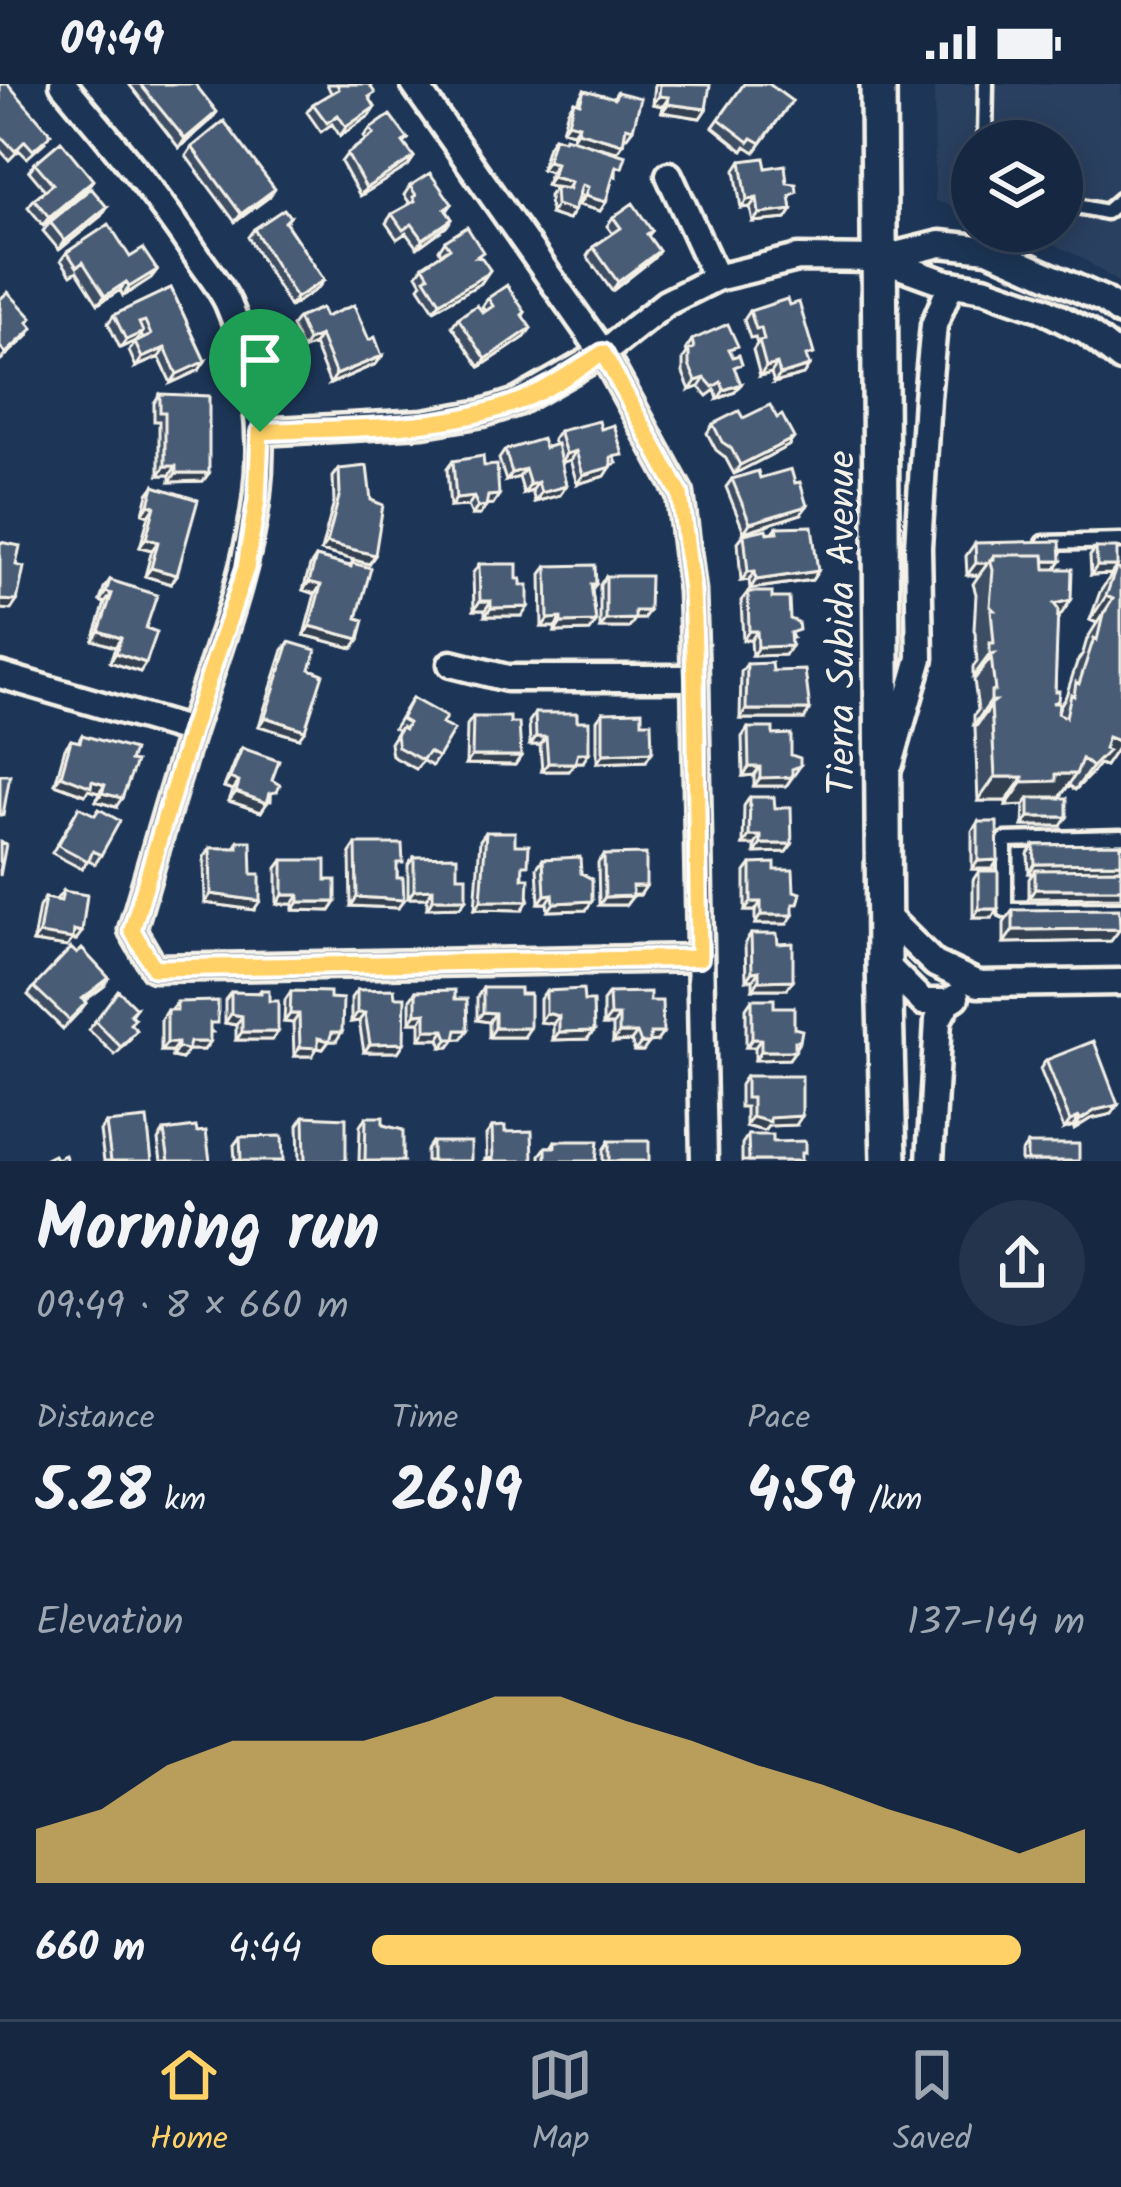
<!DOCTYPE html>
<meta charset="utf-8">
<style>
body{margin:0;font-family:Kalam,sans-serif;background:#23344c;color:#f1f3f6;height:100vh;display:flex;flex-direction:column;font-size:45px;white-space:nowrap}
*{box-sizing:border-box;margin:0}
p{font-size:39px;color:#9ea6b1}
.icon{flex:none;width:66px;height:66px;fill:none;stroke:currentColor;stroke-width:2;stroke-linecap:round;stroke-linejoin:round}
.map{position:relative;height:1077px;overflow:hidden}
.drawer{display:flex;flex-direction:column;background:#162841;flex:1}
.drawer>*{flex:none}
.fabs{position:absolute;left:951px;top:36px;display:grid;gap:24px}
.fabs a{display:grid;place-items:center;width:132px;height:132px;border-radius:50%;background:#162841;box-shadow:0 6px 30px #0003,0 0 0 3px #35445a;font-size:60px}
.pin{position:absolute;display:grid;place-items:center;width:102px;height:102px;color:#fff;margin:-123px -51px;border-radius:50% 50% 50% 0;rotate:-45deg;box-shadow:0 0 12px #0007}
.pin .icon{rotate:45deg}
.round{display:grid;place-items:center;flex:none;width:126px;height:126px;border-radius:63px;background:#23344c}
.headline{display:flex;align-items:center;justify-content:space-between;height:204px;padding:0 36px}
h1{font-size:66px;font-weight:700;line-height:90px}
.stats{display:grid;grid-template-columns:repeat(3,1fr);gap:18px;height:204px;padding:12px 36px}
.stats div{display:grid;align-content:center}
.stats b{font-size:60px;font-weight:700}
.stats small{font-size:33px;font-weight:400}
.stats p{font-size:33px}
.chart{height:336px;padding:24px 36px}
.chart p{display:flex;justify-content:space-between}
.chart svg{width:100%;height:216px;margin-top:12px;fill:#ffd166;opacity:.7}
ul{padding:0 36px;list-style:none;font-size:39px}
li{display:grid;grid-template-columns:192px 144px 1fr;align-items:center;height:90px}
li i{height:30px;border-radius:15px;background:#ffd166}
.status{display:flex;justify-content:space-between;align-items:center;height:84px;padding:0 60px;background:#162841;direction:ltr}
.status svg{height:33px;fill:currentColor}
.tab-bar{display:flex;justify-content:space-around;align-items:center;height:168px;border-top:3px solid #35445a;background:#162841;font-size:33px;color:#9ea6b1}
.tab-bar a{display:grid;justify-items:center;gap:6px}
.tab-bar .current{color:#ffd166}
.map>svg:first-child{display:block}
.built{fill:#2a4060}
.lines{fill:none;stroke-linecap:round;stroke-linejoin:round}
.service-casing{stroke:#f4f1e8;stroke-width:21}
.minor-casing{stroke:#f4f1e8;stroke-width:33}
.secondary-casing{stroke:#f4f1e8;stroke-width:42}
.service{stroke:#1d3557;stroke-width:12}
.minor{stroke:#1d3557;stroke-width:24}
.secondary{stroke:#1d3557;stroke-width:33}
.wall{fill:#3e4e64;stroke:#f4f1e8;stroke-width:3}
.shaded-wall{fill:#324051;stroke:#f4f1e8;stroke-width:3}
.building{fill:#485b74;stroke:#f4f1e8;stroke-width:3}
.route-casing{stroke:#fff;stroke-width:24}
.route{stroke:#ffd166;stroke-width:15}
.labels{text-anchor:middle;stroke-width:9;stroke-linejoin:round;paint-order:stroke}
.street-label{font-size:39px;fill:#f4f1e8;stroke:#1d3557}
</style>
<div class="status"><b>09:49</b><svg viewBox="0 0 49 12"><path d="M0 12V9h3v3zM5 12V6h3v6zM10 12V3h3v9zM15 12V0h3v12zM26 1h20v11H26zM47 4h2v5h-2z"/></svg></div>
<div class="map">
<svg width="1121" height="1077" viewBox="0 0 1121 1077">
<rect width="100%" height="100%" fill="#1d3557"/>
<filter id="ink" filterUnits="userSpaceOnUse"><feTurbulence type="fractalNoise" baseFrequency=".00833" numOctaves="2"/><feDisplacementMap in="SourceGraphic" scale="24" xChannelSelector="R" yChannelSelector="G"/><feConvolveMatrix kernelMatrix="1 2 1 2 8 2 1 2 1" color-interpolation-filters="sRGB"/></filter>
<g filter="url(#ink)">
<path class="built" d="M934,0H1121V200L1079,172L1024,147H1062V57H972V127L935,117Z"/>
<g class="lines">
<defs>
<path id="service" d="M985,57L986,0
M1062,119L1106,128L1121,115
M1044,459L1121,457
M1121,753L1005,756V826L1121,825"/>
<path id="minor" d="M63,0C108,54 154,107 193,166C204,183 219,200 228,219C296,374 240,496 192,644C171,711 152,779 132,846L154,884L699,874
M414,0L603,269L680,410L692,507L695,594L704,1077
M669,91L716,194
M880,175L946,199L984,205L1042,225L1087,248L1121,275
M260,348L423,339L483,329L517,318L603,269L666,219L716,194L798,174L880,175L940,160L988,165L1104,216L1121,229
M451,580L507,594H695
M0,591L191,647
M890,680L920,574L918,463L927,314L934,241L951,200
M884,830L935,880L978,900L1121,898
M884,879L923,918H948L956,913
M930,1077L938,936L948,918"/>
<path id="secondary" d="M878,0L884,879L889,1077"/>
</defs>
<use href="#service" class="service-casing"/>
<use href="#minor" class="minor-casing"/>
<use href="#secondary" class="secondary-casing"/>
<use href="#service" class="service"/>
<use href="#minor" class="minor"/>
<use href="#secondary" class="secondary"/>
</g>
<path class="wall" d="M0,0L45,58L27,74L19,66L9,76L0,66Z
M129,0H195L211,36L179,64Z
M327,0H369L370,15L375,23L369,32L340,52L332,40L321,48L307,28L313,20L331,9Z
M655,0H705L706,25L700,34L662,28L663,22L653,20Z
M744,0L792,17L755,68L746,62L743,67L713,43Z
M584,6L613,14L617,8L633,45L627,53H624L623,60L617,68L616,93L613,92L606,118L600,127L579,121L582,112L579,111L574,127L568,136L550,130L549,112L555,104L546,101L550,88L541,85L548,62L554,53L563,56L572,55L573,49L562,46L568,26L574,17L577,18Z
M370,45L408,55L404,60L414,73L408,82L360,112L341,78L347,70L366,56L364,53Z
M192,63L269,113L235,138L186,72Z
M741,77L766,84L790,117L792,126L786,135L753,138L750,123L741,124L735,86Z
M35,79L87,104L43,141L28,123L34,115L45,106L29,87Z
M410,102L452,120L447,127L452,135L446,143L417,164L406,149L397,155L386,139L392,130L407,122L409,118L404,111Z
M107,123L101,132L59,166L43,147L50,138Z
M290,133L286,139L324,196L318,204L290,223L248,153L254,145Z
M613,133L652,147L648,152L659,167L653,175L612,207L587,172L593,163L613,150L607,142Z
M445,157L480,173L490,186L481,199L434,226L419,203L422,199L417,190L423,182L442,170L439,166Z
M67,168L130,173L157,186L151,194L123,212L120,206L98,220L77,187L71,191L61,176Z
M171,204L205,277L199,286L171,299L159,273L136,283L129,267L135,259L143,255L141,250L137,256L120,264L108,239L114,231Z
M488,214L525,228L523,232L525,253L480,283L452,242L458,234L485,227L482,223Z
M750,227L808,278L809,282L803,291L774,299L771,289L760,292L753,266L757,260L755,253L750,254L744,236Z
M325,233L369,256L382,272L376,280L330,300L314,261L302,266L292,242L298,234Z
M692,256L736,288L735,308L718,315L715,306L707,312L699,303L690,306L683,289V275L687,269L686,265Z
M160,310L209,389L203,397L170,398V391H159V337H154V319Z
M743,334L788,362L734,390L725,373L716,366L707,349L713,340Z
M601,345L617,379L611,381L605,392L577,400L570,376L561,378L566,402L560,411L535,418L532,407L524,410L519,393L506,397L499,375L505,366L545,364L555,361L553,356L559,347Z
M453,377L484,382L499,411L493,420H486L480,431H472L468,422L450,423L447,385Z
M339,385L375,471L369,480L321,467L334,418L333,393Z
M760,394L801,430L744,448L726,403L732,395Z
M154,402L171,500L145,492L152,466L140,463L149,431L143,429L148,410Z
M777,443L818,487L812,496L750,505L749,496L741,497L738,458L744,450L773,448Z
M975,459L1061,477L1055,485L1071,516L1057,536L1055,607L1058,628L1060,622L1066,612L1077,578L1083,569L1087,555L1097,539L1090,536L1100,508L1116,484L1121,658L1105,682L1099,680L1091,690L1075,706L1069,701L1060,713H1045L1061,742H1023L1024,721L1006,722V717H978L975,644L977,641H974V631L978,626L974,596L976,593H973V583L977,578L975,548L974,546L976,510L973,500L979,491H967L966,472Z
M1096,464L1117,482L1111,490L1091,491L1090,472Z
M316,473L350,482L352,479L359,555L353,564L304,551L315,510L303,506L310,482Z
M479,480L517,495L522,532H485V526H474L473,489Z
M547,482L596,500L592,506L596,538L590,547L555,548V543H542L541,490Z
M606,492L643,535H635L629,544H600V501Z
M110,496L146,544L140,588L110,578L115,563L93,556L105,519L100,517L104,504Z
M748,508L772,514L793,554L790,555L785,571L752,572L751,556H743L741,517Z
M289,558L310,585L299,654L259,642L283,566Z
M747,580L773,587L804,635H740L741,588Z
M412,614L442,640L438,673L432,682L423,677L416,685L392,672L390,659L398,646L394,644Z
M603,628L642,638L646,677L597,679V636Z
M535,629L577,637L583,678H575L569,687H542L540,661H530L529,638Z
M473,633L510,639L521,672L515,681L466,680L467,641Z
M748,644L773,651L800,682L786,702H754V691L743,692L742,653Z
M82,651L116,723L96,717L99,709L88,706L85,711L55,700L65,664L71,656L78,658Z
M242,664L272,696L271,717H267L261,728L229,717L233,706L224,703L236,673Z
M750,713L775,724L792,760L786,768L755,769V761H743L744,722Z
M79,723L101,771L95,780L88,776L82,785L52,769Z
M978,738L992,785H972V747Z
M486,748L515,761L523,788L522,826L475,825L480,756Z
M238,757L252,790L254,826L205,819L204,773L210,764H234Z
M356,760L397,787L398,824L351,822L350,769Z
M1121,760L1029,814V795L1033,789H1029L1028,770L1034,761Z
M604,771L646,802L640,811H632L626,821H599L598,779Z
M414,773L466,815L460,823L427,824V814H408V781Z
M543,775L581,789L586,826L548,827L547,819H539L537,783Z
M283,776L326,796L336,818L330,827L293,826V820H277V784Z
M751,780L775,786L793,828L787,840H755V827H745V788Z
M979,787L992,834H973V796Z
M63,807L76,856H72L67,863L33,858L39,823L45,814L56,816Z
M1013,826L1111,857L1004,859V839Z
M751,850L778,860L787,905H753V896H746L745,859Z
M34,903H103L84,917L86,919L80,927L63,945L28,911Z
M483,904L524,953H489V938L477,936V913Z
M261,906L269,917L272,956H236V941L225,939V916L231,908L258,909Z
M357,906L395,913L404,959L398,968H364L359,937L351,938V914Z
M291,907L330,914L336,957H329L323,965L317,964L312,972H294L293,939L284,938L285,916Z
M416,907L455,915L462,955H455L449,963H442L439,955H420V938H410V915Z
M546,907L587,955L553,956V940L540,938V915Z
M609,909L650,917L657,957L649,958L643,967H635L631,957L613,958V941H603V917Z
M752,915L774,923L794,944L800,957L789,975L755,976V963H746V924Z
M177,918L212,948H210L204,966H188L182,975L172,973V967H161V935L167,926H171Z
M136,924L131,931V955L115,971L89,946L95,937Z
M1046,976L1118,1021L1112,1030L1090,1035L1074,1045L1073,1042L1064,1045L1040,985Z
M746,992L796,1041L768,1042L764,1047L746,1042V1023H740V1001Z
M304,1032L346,1077H299L298,1041Z
M366,1033L383,1041L403,1077H359L360,1042Z
M106,1039L152,1077H104L100,1047Z
M492,1043L505,1048L533,1077H484L487,1075L486,1051Z
M164,1047L197,1048L210,1077H161L158,1056Z
M748,1051L773,1058L801,1077H742V1060Z
M240,1053L283,1077L235,1076L234,1061Z
M555,1057L596,1077H540V1071L546,1063H551Z
M609,1057L649,1077H603V1066Z
M432,1058L471,1077H426V1066Z
M1027,1060L1079,1077H1021V1069Z"/>
<path class="shaded-wall" d="M659,12L669,13L663,22L653,20Z
M668,20L706,25L700,34L662,28Z
M375,23L369,32L340,52L346,43Z
M217,28L211,36L179,64L185,55Z
M568,38L579,41L573,49L562,46Z
M577,47L623,60L617,68L571,56Z
M414,73L408,82L360,112L366,104Z
M547,77L556,79L550,88L541,85Z
M552,93L571,98L565,107L546,101Z
M93,96L87,104L43,141L49,133Z
M275,105L269,113L235,138L241,130Z
M585,112L606,118L600,127L579,121Z
M757,114L750,123L741,124L747,116Z
M556,121L574,127L568,136L550,130Z
M107,123L101,132L59,166L65,157Z
M792,126L786,135L753,138L759,130Z
M452,135L446,143L417,164L423,155Z
M659,167L653,175L612,207L618,198Z
M157,186L151,194L123,212L129,203Z
M487,190L481,199L434,226L440,218Z
M324,196L318,204L290,223L296,214Z
M126,198L120,206L98,220L105,212Z
M33,244L27,253L0,277L6,269Z
M531,244L525,253L480,283L486,275Z
M143,248L137,256L120,264L126,256Z
M320,252L314,261L302,266L308,257Z
M165,264L159,273L136,283L142,274Z
M382,272L376,280L330,300L336,291Z
M205,277L199,286L171,299L177,290Z
M777,280L771,289L760,292L766,283Z
M809,282L803,291L774,299L780,291Z
M705,294L699,303L690,306L696,297Z
M741,300L735,308L718,315L724,306Z
M794,354L788,362L734,390L740,381Z
M576,367L570,376L560,379L566,370Z
M165,382H176L170,391H159Z
M611,383L605,392L577,400L583,391Z
M525,385L519,393L506,397L512,389Z
M176,389H209L203,397L170,398Z
M538,398L532,407L524,410L530,401Z
M566,402L560,411L535,418L541,409Z
M499,411L493,420L482,421L488,412Z
M474,413L468,422L450,423L456,415Z
M149,420L155,422L149,431L143,429Z
M486,422L480,431H472L478,423Z
M807,422L801,430L744,448L750,439Z
M146,454L158,458L152,466L140,463Z
M327,459L375,471L369,480L321,467Z
M1061,477L1052,490L992,478Z
M976,479H988L979,491H967Z
M1097,482H1117L1111,490L1091,491Z
M151,484L177,491L171,500L145,492Z
M755,487L749,496L741,497L748,488Z
M818,487L812,496L750,505L756,496Z
M309,498L321,501L315,510L303,506Z
M106,508L112,510L105,519L100,517Z
M1106,512L1113,515L1097,539L1090,536Z
M0,516L17,517L11,526L0,525Z
M1071,516L1055,539L1054,520Z
M480,517H491L485,526H474Z
M528,523L522,532H485L491,524Z
M635,527H649L643,535H629Z
M561,534L555,543H542L548,535Z
M635,535L629,544H600L606,536Z
M596,538L590,547L555,548L561,539Z
M310,542L359,555L353,564L304,551Z
M99,547L121,554L115,563L93,556Z
M749,547H757L751,556H743Z
M791,562L785,571L752,572L758,563Z
M116,569L146,579L140,588L110,578Z
M990,570H994L976,593H973Z
M991,617H995L977,641H974Z
M746,626H810L804,635H740Z
M265,633L305,646L299,654L259,642Z
M536,653H546L540,661H530Z
M1108,653L1121,658L1105,682L1099,680L1091,690L1075,706L1092,683Z
M652,668L646,677L597,679L603,670Z
M578,669H589L583,678H572Z
M472,672H521L515,681L466,680Z
M548,679H575L569,687H542Z
M800,682L794,691L788,693H792L786,702H754L760,694Z
M749,683H760L754,691L743,692Z
M1056,690H1076L1060,713H1045L1040,721L1029,714L1024,721L1006,722L1023,698Z
M61,691L92,697L105,701L99,709L88,706L85,711L55,700Z
M995,693H1023L1006,717H978Z
M230,694L239,698L233,706L224,703Z
M236,708L267,719L261,728L229,717Z
M102,709L122,714L116,723L96,717Z
M1029,733H1067L1061,742H1023Z
M749,752H761L755,761H743Z
M761,760H792L786,768L755,769Z
M998,776L992,785H972L978,777Z
M1121,779V788L1029,789L1035,780Z
M632,802H646L640,811H626Z
M433,805L427,814H408L414,806Z
M1035,805H1121V813L1029,814Z
M211,810L260,817L254,826L205,819Z
M553,810L547,819H539L545,811Z
M283,811H299L293,820H277Z
M633,812L626,821H599L605,813Z
M357,813L404,816L398,824L351,822Z
M433,815H466L460,823L427,824Z
M481,817H528L522,826L475,825Z
M592,817L586,826L548,827L554,819Z
M299,818H336L330,827L293,826Z
M751,818H761L755,827H745Z
M979,825H998L992,834H973Z
M761,831H793L787,840H755Z
M1120,845L1111,857L1004,859L1013,846Z
M74,846L82,848L76,856H72L67,863L33,858L39,850Z
M759,887L753,896H746L752,888Z
M109,894L103,903L76,923L82,915Z
M793,896L787,905H753L759,897Z
M483,928L495,929L489,938L477,936Z
M357,929H365L359,937L351,938Z
M426,929L420,938H410L416,930Z
M546,929L559,932L553,940L540,938Z
M231,930L242,932L236,941L225,939Z
M290,930H299L293,939L284,938Z
M610,932H619L613,941H603Z
M495,944H530L524,953H489Z
M426,946H445L439,955H420Z
M457,946H468L462,955H455L449,963H442Z
M594,947L587,955L553,956L559,948Z
M242,948H278L272,956H236Z
M332,948H342L336,957H329L323,965L317,964L312,972H294L300,963Z
M619,949H637L631,957L613,958Z
M651,949H663L657,957L645,958Z
M752,955H761L755,963H746Z
M190,958H210L204,966H188L182,975L172,973L178,964Z
M167,959H178L172,967H161Z
M404,959L398,968H364L370,960Z
M641,959H649L643,967H635Z
M761,967H795L789,975L755,976Z
M1118,1021L1112,1030L1090,1035L1074,1045L1080,1036L1096,1026Z
M802,1032L796,1041L768,1042L764,1047L746,1042L752,1033Z
M1079,1033L1073,1042L1064,1045L1070,1037Z"/>
<path class="building" d="M0,0H8L51,50L33,66L25,57L15,67L0,51Z
M140,0H195L217,28L185,55Z
M337,0H369L375,9L369,13L375,23L346,43L338,31L327,39L313,20L339,5Z
M660,0L710,1L706,25L668,20L669,13L659,12Z
M744,0H769L792,17L761,59L752,54L749,58L719,35Z
M584,6L615,14L617,8L641,14L633,45L626,43L623,60L577,47L579,41L568,38L574,17L580,19Z
M390,31L408,55L403,58L414,73L366,104L347,70L374,50L370,45Z
M224,37L275,105L241,130L192,63Z
M554,53L564,56L565,53L626,72L622,84L616,82L606,118L585,112L588,103L582,101L574,127L556,121L555,103L569,105L571,98L552,93L556,79L547,77Z
M61,57L93,96L49,133L34,115L53,100L35,79Z
M764,74L766,84L785,81L787,99L796,100L797,108L790,112L792,126L759,130L757,114L747,116L741,77Z
M430,89L452,120L445,125L452,135L423,155L412,140L403,146L392,130L415,117L413,113L416,111L410,102Z
M91,104L107,123L65,157L50,138Z
M633,119L652,147L647,150L659,167L618,198L593,163L621,144L613,133Z
M284,125L290,133L285,138L324,196L296,214L254,145Z
M109,140L130,173L143,165L157,186L129,203L126,198L105,212L83,178L77,183L67,168Z
M467,143L483,168L476,173L482,174L490,186L487,190L440,218L425,194L429,192L423,182L450,164L445,157Z
M507,201L525,228L522,231L531,244L486,275L458,234L477,221L483,229L493,222L488,214Z
M171,204L205,277L177,290L165,264L142,274L135,259L151,251L145,237L139,239L143,248L126,256L114,231Z
M8,208L32,234L28,238L33,244L6,269L0,263V215Z
M787,215L789,221L799,218L814,270L806,272L809,282L780,291L777,280L766,283L759,257L764,256L761,244L756,245L750,227Z
M354,221L369,256L375,253L382,272L336,291L320,252L308,257L298,234L321,224L325,233Z
M728,240L738,262L729,265L733,273L739,271L742,280L734,283L741,300L724,306L721,298L713,303L705,294L696,297L689,281V266L694,264L692,256Z
M160,310L209,312V389H176V382H165V328H160Z
M770,321L777,334L782,331L794,354L740,381L731,364L722,358L713,340L739,327L743,334Z
M599,337L601,345L614,341L623,371L611,373V383L583,391L576,367L566,370L559,347Z
M542,355L545,364L557,360L566,402L541,409L538,398L530,401L525,385L512,389L505,366Z
M483,372L484,382L497,381L499,411L488,412L486,422L478,423L474,413L456,415L453,377Z
M367,382L371,416L383,421L375,471L327,459L340,409L339,385Z
M791,385L795,399L800,398L807,422L750,439L732,395L758,387L760,394Z
M154,402L198,416L177,491L151,484L158,458L146,454L155,422L149,420Z
M812,442L818,487L756,496L755,487L748,488L744,450L766,445L767,449L778,448L777,443Z
M1060,457L1061,477H1045L1044,471H994L988,479H976L975,459Z
M0,458L20,462L16,481L24,483L17,517L0,516Z
M1096,464H1117V482H1097Z
M994,471H1044L1045,485H1072L1071,516L1054,520L1058,525L1055,607H1059L1058,617L1052,619H1059L1058,629L1066,633L1071,610L1074,612L1076,598L1079,600L1094,554L1097,556L1103,531L1113,515L1106,512L1116,484L1121,486V658L1108,653L1104,665L1108,667L1092,683L1082,675L1076,690H1056V697L1023,698V693H995L991,620L995,617H991V607H995L991,572L994,570H990V559H994L991,526H994L990,522L993,486L990,476H994Z
M316,473L351,483L352,479L371,484L357,534L364,536L359,555L310,542L321,501L309,498Z
M479,480H517V495H521V501H528V523L491,524V517H480Z
M595,481L596,500H591L596,538L561,539V534L548,535L547,482Z
M606,492H650L649,527H635V535L606,536Z
M110,496L157,511L146,544L157,548L146,579L116,569L121,554L99,547L112,510L106,508Z
M748,508H772V514H789L790,535L798,538L799,546L790,549L791,562L758,563L757,547H749Z
M289,558L316,566L310,585L323,590L305,646L265,633Z
M772,579L773,587L805,586L810,626H746L747,580Z
M412,614L446,633L442,640L454,646L438,673L429,668L422,676L398,663L396,651L401,643L405,645L408,639L401,635Z
M642,627V638H651L652,668L603,670V628Z
M535,629H577V637H589V669H578L575,679H548L546,653H536Z
M473,633H510V639H519L521,672H472Z
M748,644H773V651L791,650V671L800,674V682L792,685V693L760,694V683H749Z
M82,651L134,666L130,677L136,678L122,714L102,709L105,701L92,697L91,703L61,691L71,656L80,658Z
M242,664L279,677L272,696L280,701L277,708L270,709L267,719L236,708L239,698L230,694Z
M0,691H10L3,731H0Z
M750,713H774L775,724L791,723L792,760H761V752H749Z
M1029,714H1067V733H1029Z
M79,723L95,731L99,725L120,737L101,771L93,767L88,777L58,761Z
M978,738H997L998,776L978,777Z
M486,748H515V761H529L528,781H523L522,794H529L528,817H481Z
M238,757H251L252,790H260V817L211,810L210,764H238Z
M0,758L6,760L0,792Z
M356,760H402L403,779H397V794H403L404,816L357,813Z
M1121,760V779L1035,780L1034,761Z
M646,770V802H632L633,812L605,813L604,771Z
M457,772V792H466V815H433V805L414,806V773Z
M580,773L581,789L592,795V817L554,819L553,810L545,811L543,775Z
M283,776H326V796H336V818H299V811H283Z
M775,779V786H793L794,807L801,809L798,820H793V831H761V818H751V780Z
M1121,785V805H1035V786Z
M979,787H998V825H979Z
M63,807L87,811L82,848L74,846L73,855L39,850L45,814L61,817Z
M1119,825L1120,845L1013,846V826Z
M751,850H777L778,860L793,859V896L759,897V887L752,888Z
M71,864L77,870L82,865L109,894L82,915L86,919L69,936L34,903Z
M483,904H520V910H530V944H495V929L483,928Z
M394,905L395,913H405L404,959L370,960L365,929H357V906Z
M583,905L584,917H593L594,947L559,948V932L546,929V907Z
M118,906L136,924L130,930L135,935L130,940L137,946L121,963L95,937Z
M261,906H269V917H278V948H242V932L231,930V908L261,909Z
M455,906V915H467L468,946H457L455,955H448L445,946H426V929L416,930V907Z
M291,907L330,908V914L343,915L342,948H332L329,957L318,954V964L300,963L299,930H290Z
M650,908V917H662L663,949H651L649,959H641L637,949H619V932H610L609,909Z
M752,915H774V923H794V944L802,946L800,957H795V967H761V955H752Z
M218,917V939H210V958H190L188,966L178,964V959H167V926H177V918Z
M1094,957L1118,1021L1096,1026L1080,1036L1079,1033L1070,1037L1046,976Z
M746,992H802V1032L770,1034V1038L752,1033V1014H746Z
M304,1032L346,1034V1077H305Z
M366,1033H383V1041L403,1046V1077H365Z
M147,1035L152,1077H111L106,1039Z
M505,1042V1048L532,1047L533,1077H485V1075L493,1074L492,1043Z
M196,1043L197,1048L206,1047L210,1077H169L164,1047Z
M748,1051H773V1058L805,1057V1069H801V1077H749Z
M282,1052L283,1077H233L241,1076L240,1053Z
M555,1057H598L596,1077H546V1063H555Z
M609,1057H649V1077H609Z
M432,1058H471V1077H432Z
M1027,1060H1079V1077H1027Z
M54,1071L56,1075L65,1071L67,1077H42Z"/>
</g>
<g class="lines" filter="url(#ink)">
<defs>
<path id="route" d="M603,269L680,410L692,507L695,594L699,874L154,884L132,846L191,647L246,484L257,416L260,348C343,343 433,348 512,320C545,308 574,287 603,269Z"/>
</defs>
<use href="#route" class="route-casing"/>
<use href="#route" class="route"/>
</g>
<g class="labels">
<g class="street-label">
<text transform="translate(840 539) rotate(-90)" y="14">Tierra Subida Avenue</text>
</g>
</g>
</svg>
<div class="fabs">
<a><svg class="icon" aria-label="layers" viewBox="0 0 24 24"><path d="M12 4l9 5-9 5-9-5zM3 14l9 5 9-5"/></svg></a>
</div>
<div class="pin" style="left:260px;top:348px;background:#1e9e55"><svg class="icon" aria-label="arrive" viewBox="0 0 24 24"><path d="M6 21V4h12l-3 4 3 4H6"/></svg></div>
</div>
<section class="drawer">
<div class="headline"><div><h1>Morning run</h1><p>09:49 · 8 × 660 m</p></div><a class="round"><svg class="icon" aria-label="share" viewBox="0 0 24 24"><path d="M12 15V3M7 8l5-5 5 5M5 13v7h14v-7"/></svg></a></div>
<div class="stats">
<div><p>Distance</p><b>5.28<small> km</small></b></div>
<div><p>Time</p><b>26:19</b></div>
<div><p>Pace</p><b>4:59<small> /km</small></b></div>
</div>
<div class="chart"><p><span>Elevation</span>137–144 m</p>
<svg viewBox="0 0 160 44" preserveAspectRatio="none"><path d="M0 44V33L10 29L20 20L30 15L40 15L50 15L60 11L70 6L80 6L90 11L100 15L110 20L120 24L130 29L140 33L150 38L160 33V44z"/></svg>
</div>
<ul>
<li><b>660 m</b>4:44<i style="width:91%"></i></li>
</ul>
</section>
<nav class="tab-bar">
<a class="current"><svg class="icon" aria-label="home" viewBox="0 0 24 24"><path d="M3 11l9-7 9 7M6 9v11h12V9"/></svg>Home</a>
<a><svg class="icon" aria-label="map" viewBox="0 0 24 24"><path d="M3 6l6-2 6 2 6-2v14l-6 2-6-2-6 2zM9 4v14M15 6v14"/></svg>Map</a>
<a><svg class="icon" aria-label="saved" viewBox="0 0 24 24"><path d="M7 4h10v16l-5-4-5 4z"/></svg>Saved</a>
</nav>
